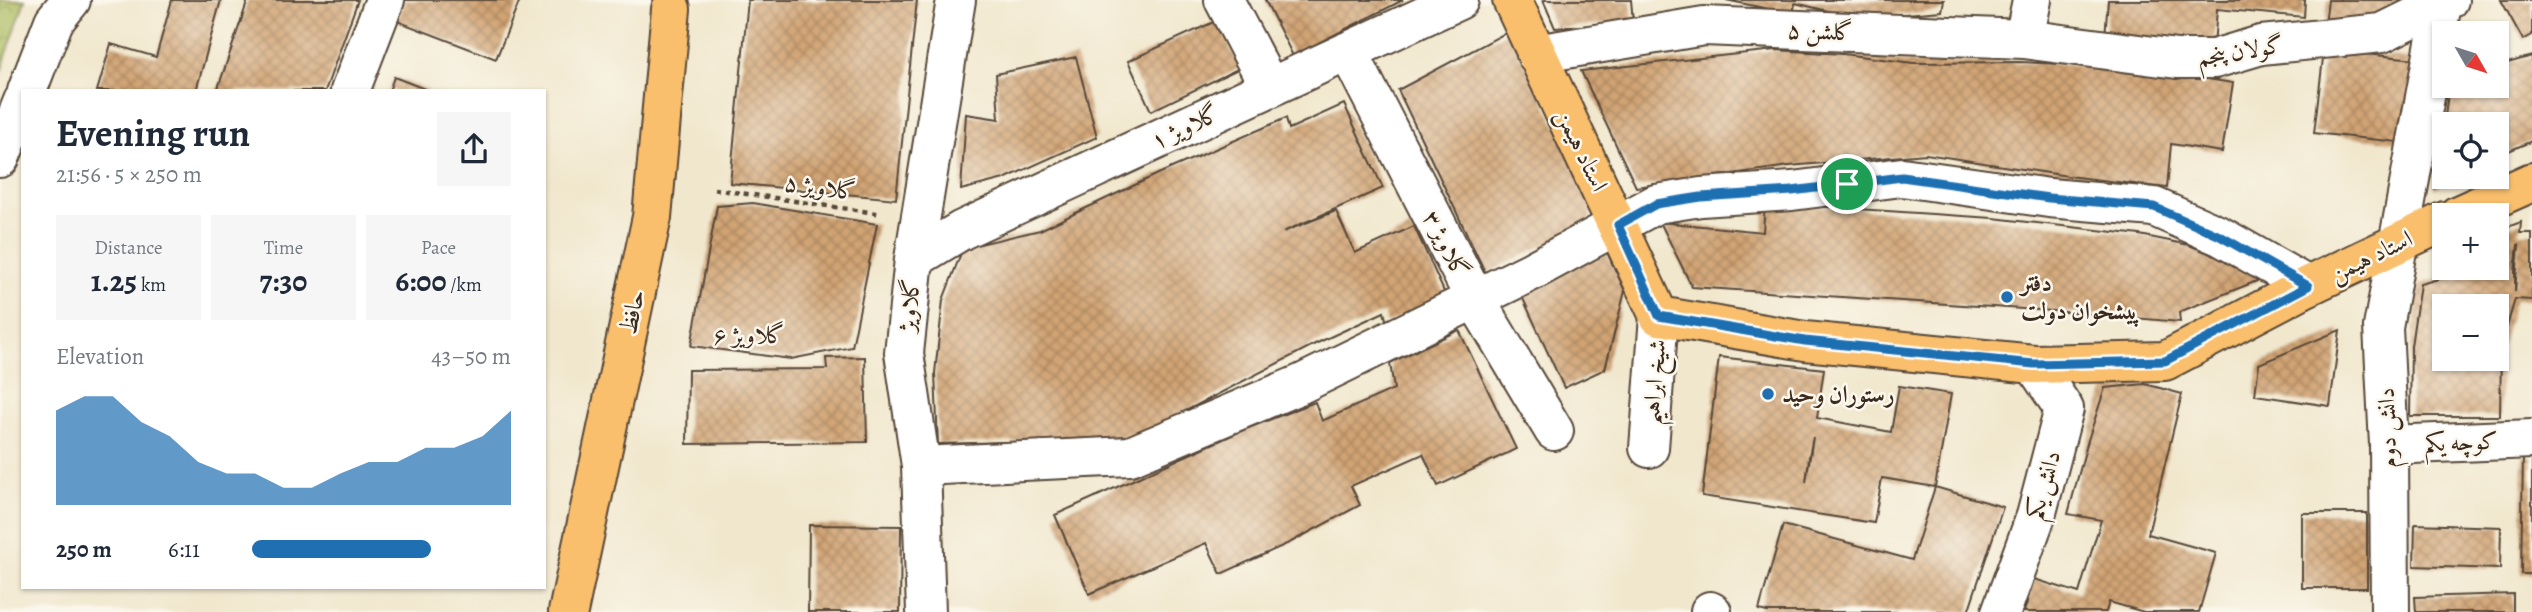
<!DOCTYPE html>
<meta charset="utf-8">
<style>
body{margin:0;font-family:Alegreya,Amiri,serif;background:#f6f6f7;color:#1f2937;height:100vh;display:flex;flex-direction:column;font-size:26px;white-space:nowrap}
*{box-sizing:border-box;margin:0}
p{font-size:23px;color:#747a83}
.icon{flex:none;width:38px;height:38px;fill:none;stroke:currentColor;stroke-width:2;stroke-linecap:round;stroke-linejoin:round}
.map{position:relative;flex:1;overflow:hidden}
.panel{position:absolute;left:21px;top:89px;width:525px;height:500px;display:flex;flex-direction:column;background:#fff;border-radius:0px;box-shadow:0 2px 5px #0004}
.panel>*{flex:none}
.needle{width:46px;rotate:129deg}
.fabs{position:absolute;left:2432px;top:21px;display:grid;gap:14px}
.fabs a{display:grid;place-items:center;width:77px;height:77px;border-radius:0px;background:#fff;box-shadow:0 2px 5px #0004;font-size:35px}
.pin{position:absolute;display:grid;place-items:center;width:60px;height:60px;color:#fff;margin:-30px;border:4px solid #fff;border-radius:50%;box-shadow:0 2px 7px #0007}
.round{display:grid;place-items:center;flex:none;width:74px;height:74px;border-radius:0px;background:#f6f6f7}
.headline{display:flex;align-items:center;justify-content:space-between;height:119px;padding:0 35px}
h1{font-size:38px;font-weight:700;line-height:52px}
.metrics{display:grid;grid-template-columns:repeat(3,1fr);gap:10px;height:119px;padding:7px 35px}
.metrics div{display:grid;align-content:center;border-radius:0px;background:#f6f6f7;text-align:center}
.metrics b{font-size:30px;font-weight:700}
.metrics small{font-size:19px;font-weight:400}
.metrics p{font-size:19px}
.chart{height:196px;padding:14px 35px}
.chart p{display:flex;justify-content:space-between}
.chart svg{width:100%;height:126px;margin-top:7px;fill:#1f6fb2;opacity:.7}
ul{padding:0 35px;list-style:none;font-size:23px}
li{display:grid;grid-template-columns:112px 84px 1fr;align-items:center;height:52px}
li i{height:18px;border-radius:9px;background:#1f6fb2}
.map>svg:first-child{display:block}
.park{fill:url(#park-crowns);stroke:#74723e;stroke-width:2}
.building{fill:url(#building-cross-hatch);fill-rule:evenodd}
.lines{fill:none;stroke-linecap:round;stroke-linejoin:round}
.minor-casing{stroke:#564638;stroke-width:42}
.major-casing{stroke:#564638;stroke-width:42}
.path{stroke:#564638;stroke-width:4.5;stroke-dasharray:5 5;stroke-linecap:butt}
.minor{stroke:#fff;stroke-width:38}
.major{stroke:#f9bf6d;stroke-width:38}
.route-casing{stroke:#fff;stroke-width:14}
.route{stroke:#1f6fb2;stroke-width:9}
.poi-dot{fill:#1f6fb2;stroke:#fbf7ec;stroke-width:2.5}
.labels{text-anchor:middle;stroke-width:5;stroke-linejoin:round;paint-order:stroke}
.street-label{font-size:24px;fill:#3b2a1e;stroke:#fbf7ec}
.poi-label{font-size:24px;font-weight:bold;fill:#3b2a1e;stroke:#fbf7ec;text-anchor:start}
</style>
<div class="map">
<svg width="2532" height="612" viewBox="0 0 2532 612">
<defs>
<pattern id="park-crowns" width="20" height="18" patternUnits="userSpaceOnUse" patternTransform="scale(1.75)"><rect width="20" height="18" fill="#acbb5e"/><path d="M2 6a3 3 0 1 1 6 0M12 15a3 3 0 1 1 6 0" fill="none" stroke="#8d984d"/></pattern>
<pattern id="building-cross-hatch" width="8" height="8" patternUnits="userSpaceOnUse" patternTransform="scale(1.75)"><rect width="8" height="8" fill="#d1a475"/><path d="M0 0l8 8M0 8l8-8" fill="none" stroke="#ab865f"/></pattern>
</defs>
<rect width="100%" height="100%" fill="#fbf7ec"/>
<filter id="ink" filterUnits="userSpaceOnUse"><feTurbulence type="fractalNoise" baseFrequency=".0143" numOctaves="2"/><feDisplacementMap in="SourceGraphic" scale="14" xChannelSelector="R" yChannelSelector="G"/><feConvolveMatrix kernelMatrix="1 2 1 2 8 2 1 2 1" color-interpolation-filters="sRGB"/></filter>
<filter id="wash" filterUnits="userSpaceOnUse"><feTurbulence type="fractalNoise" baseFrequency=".00686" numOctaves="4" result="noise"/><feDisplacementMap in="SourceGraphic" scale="28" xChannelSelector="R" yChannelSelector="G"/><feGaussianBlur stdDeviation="1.57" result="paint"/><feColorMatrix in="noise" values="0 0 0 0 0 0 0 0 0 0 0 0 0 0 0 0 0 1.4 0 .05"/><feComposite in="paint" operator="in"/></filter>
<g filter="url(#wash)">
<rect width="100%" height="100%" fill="#f1e7cd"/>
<path class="park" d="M0,0H25L0,74Z"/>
<g id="blocks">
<path class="building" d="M172,0H221L196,91H97L111,44L156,57Z
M248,0H358L325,91H217Z
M405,0H520L496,59L397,21Z
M748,0H917L896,199L730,183Z
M1265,0H1403L1293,56Z
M1543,0H1631L1633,22L1555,28Z
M1726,0H1944L1942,11L1857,18L1795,3L1793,14Z
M2108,0H2305L2304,17L2217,9L2214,46L2105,37Z
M2328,0H2413L2379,19L2325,24Z
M2501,0H2532V35L2523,40Z
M1218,20L1240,68L1151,111L1128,61Z
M1509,31L1595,203L1588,223L1486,274L1398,90Z
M1775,50L1843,54L1913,63L2020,62L2081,65L2182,75L2233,83L2222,152L2171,144L2167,188L2068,176L1926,154L1789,166L1636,187L1581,71Z
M2324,50L2415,59L2407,143L2314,133Z
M2532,56V141L2497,156V124H2444L2449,86H2497V66Z
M1076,57L1097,137L1004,179L961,190L966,114L999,119L996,74Z
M394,77L430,91H389Z
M1344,104L1383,188L1283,232L1336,211L1355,253L1414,226L1446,296L1387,323L1384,312L1315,344L1139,435L1078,440L938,444L935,373L943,300L963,248L1040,230L1158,174L1286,118L1289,129Z
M2443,129L2445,177H2457L2435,188Z
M753,203L877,224L852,347L791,359L691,346L717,206Z
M1765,203L1993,218L2140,235L2189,245L2267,277L2179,312L2180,322L2053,311L1692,287L1660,222L1763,232Z
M2521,222L2520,233H2532V300L2515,299L2501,347L2500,416H2410L2411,346L2420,284L2450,276L2451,268H2497V231ZM2518,245H2519L2515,292V271ZM2445,306H2497V359H2445Z
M1607,252L1625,291L1605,369L1564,388L1520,292Z
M1459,330L1516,449L1438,486L1423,454L1351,486L1360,505L1291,542L1221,574L1206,543L1089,594L1055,515L1241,431L1315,402L1322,421L1394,389L1390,363Z
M2340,330L2330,406L2255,395L2259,364Z
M865,357L867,442L687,444L688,370L827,369L826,358Z
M1719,357L1824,369L1817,418L1891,432L1899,386L1951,394L1935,487L1882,478L1874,523L1702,496ZM1813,437L1806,482L1809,457Z
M2145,384L2182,394L2148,534L2216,553L2199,612H2144L2109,602L2106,612H2024L2034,579L2079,593L2101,520L2068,514L2088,440L2105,388Z
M2523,456H2532V574H2521Z
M1935,487L2003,507L1968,612H1767L1759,610L1783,525L1912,560Z
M2302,513H2367V588H2302Z
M2415,524L2501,527L2500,569L2414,566Z
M809,525L901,526L900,612H808Z
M2513,594V612H2416L2415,597Z"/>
</g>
</g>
<g filter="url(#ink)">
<use href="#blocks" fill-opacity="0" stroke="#564638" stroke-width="2"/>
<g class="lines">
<defs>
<path id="minor" d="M1224,0L1270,88
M2024,39L2177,59H2214L2261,45L2382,33L2449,0
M1348,51L1475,299L1554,431
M1536,54L1704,26L2024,39L2032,0
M27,91L54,21L71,0
M350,91L385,0
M0,158L23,101
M914,259L962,230L1459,0
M2389,445L2532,439
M1649,448L1659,316
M921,466L1130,456L1301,384L1532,271L1656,204L1701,197L1792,191L1902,177L2049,198L2154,207L2220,236L2308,286
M1710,611L1712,612
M926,612L921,466L904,353L914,259L956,0
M2001,612L2036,516L2064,409L2034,364
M2390,612L2389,445L2383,327L2442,4"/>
<path id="major" d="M1512,0L1659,316L1805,341L2034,364L2165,361L2308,286L2445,221
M2458,215L2532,182
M568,612L652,217L671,9"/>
</defs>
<use href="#minor" class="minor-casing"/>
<use href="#major" class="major-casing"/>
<path class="path" d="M714,189L882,214"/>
<use href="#minor" class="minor"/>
<use href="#major" class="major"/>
</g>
</g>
<g class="lines" filter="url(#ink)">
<defs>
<path id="route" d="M1902,177L2049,198L2154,207L2220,236L2308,286L2165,361L2034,364L1805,341L1659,316L1618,225L1656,204L1701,197L1792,191Z"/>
</defs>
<use href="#route" class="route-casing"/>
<use href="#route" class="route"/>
</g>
<g class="poi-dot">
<circle cx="2007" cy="297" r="7"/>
<circle cx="1768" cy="394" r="7"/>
</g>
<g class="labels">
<g class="street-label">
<text transform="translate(1820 31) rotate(2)" y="8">گلشن ۵</text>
<text transform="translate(2240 51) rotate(-9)" y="8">گولان پنجم</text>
<text transform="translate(1185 127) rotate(-25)" y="8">گلاویژ ۱</text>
<text transform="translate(1582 150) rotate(64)" y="8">استاد هیمن</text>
<text transform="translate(820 187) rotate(8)" y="8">گلاویژ ۵</text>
<text transform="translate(1446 244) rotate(63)" y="8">گلاویژ ۳</text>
<text transform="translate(2371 256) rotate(-26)" y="8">استاد هیمن</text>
<text transform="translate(909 305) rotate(-84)" y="8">گلاویژ</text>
<text transform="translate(632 312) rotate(-78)" y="8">حافظ</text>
<text x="749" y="343">گلاویژ ۶</text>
<text transform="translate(1654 382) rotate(-85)" y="8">شیخ ابراهیم</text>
<text transform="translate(2387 428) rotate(-92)" y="8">دانش دوم</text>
<text transform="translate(2461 442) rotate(-2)" y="8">کوچه یکم</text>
<text transform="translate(2043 485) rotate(-74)" y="8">دانش یکم</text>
</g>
<g class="poi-label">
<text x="2021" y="291">دفتر<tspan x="2021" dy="28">پیشخوان دولت</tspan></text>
<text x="1782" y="402">رستوران وحید</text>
</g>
</g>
</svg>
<div class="fabs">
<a><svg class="needle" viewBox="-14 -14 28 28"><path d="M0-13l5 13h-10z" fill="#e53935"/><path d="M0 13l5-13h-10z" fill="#747a83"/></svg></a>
<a><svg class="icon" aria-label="locate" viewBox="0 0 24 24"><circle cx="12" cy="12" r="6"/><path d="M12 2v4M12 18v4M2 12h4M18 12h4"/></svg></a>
<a>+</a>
<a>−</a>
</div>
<div class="pin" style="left:1847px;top:184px;background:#1e9e55"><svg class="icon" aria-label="arrive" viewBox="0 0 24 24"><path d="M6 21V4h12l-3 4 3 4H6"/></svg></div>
<section class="panel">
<div class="headline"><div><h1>Evening run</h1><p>21:56 · 5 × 250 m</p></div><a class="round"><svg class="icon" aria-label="share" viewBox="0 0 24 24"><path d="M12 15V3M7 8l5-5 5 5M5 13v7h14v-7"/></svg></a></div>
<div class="metrics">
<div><p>Distance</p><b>1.25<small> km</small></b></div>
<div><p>Time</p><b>7:30</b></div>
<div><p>Pace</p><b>6:00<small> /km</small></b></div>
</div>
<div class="chart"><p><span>Elevation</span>43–50 m</p>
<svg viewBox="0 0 160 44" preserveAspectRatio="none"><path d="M0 44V11L10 6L20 6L30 15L40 20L50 29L60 33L70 33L80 38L90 38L100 33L110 29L120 29L130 24L140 24L150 20L160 11V44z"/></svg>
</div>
<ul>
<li><b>250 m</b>6:11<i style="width:69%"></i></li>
</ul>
</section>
</div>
